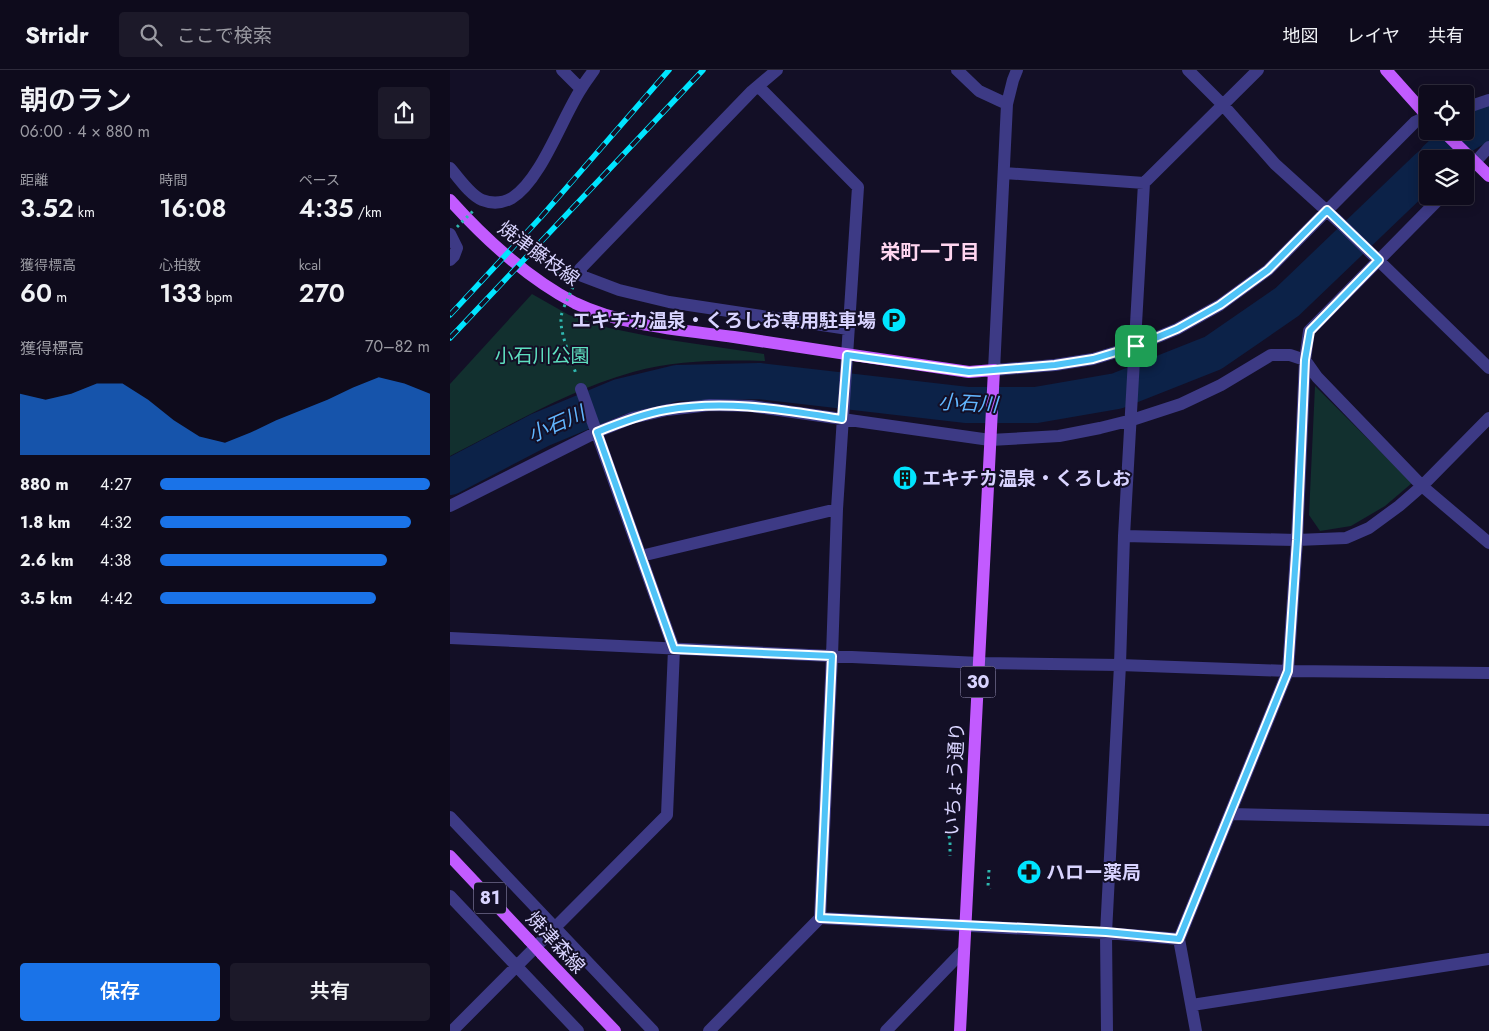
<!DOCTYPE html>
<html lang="ja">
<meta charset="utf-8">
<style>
body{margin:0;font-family:Jost,"Noto Sans JP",sans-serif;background:#1c1929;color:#f1f3f6;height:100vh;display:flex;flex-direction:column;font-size:19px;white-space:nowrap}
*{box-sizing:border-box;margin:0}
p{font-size:16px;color:#9b9ba3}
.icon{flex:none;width:28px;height:28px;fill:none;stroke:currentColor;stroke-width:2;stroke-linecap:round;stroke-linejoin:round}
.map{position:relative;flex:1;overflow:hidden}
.details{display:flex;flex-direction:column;background:#0e0b1c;width:450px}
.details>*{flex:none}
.tools{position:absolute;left:969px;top:15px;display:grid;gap:10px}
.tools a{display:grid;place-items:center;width:55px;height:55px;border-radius:5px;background:#0e0b1c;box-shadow:0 2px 12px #0003,0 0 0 1px #2e2b3b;font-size:25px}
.pin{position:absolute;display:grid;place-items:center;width:42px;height:42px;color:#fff;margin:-21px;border-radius:10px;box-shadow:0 2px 8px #0006}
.round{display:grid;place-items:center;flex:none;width:52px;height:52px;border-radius:5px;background:#1c1929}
.overview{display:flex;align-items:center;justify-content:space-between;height:85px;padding:0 20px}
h1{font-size:28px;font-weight:600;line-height:38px}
.metrics{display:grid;grid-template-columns:repeat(3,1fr);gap:8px;height:85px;padding:5px 20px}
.metrics div{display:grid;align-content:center}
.metrics b{font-size:25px;font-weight:600}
.metrics small{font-size:14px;font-weight:400}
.metrics p{font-size:14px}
.chart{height:140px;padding:10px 20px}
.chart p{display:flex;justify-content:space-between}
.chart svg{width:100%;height:90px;margin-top:5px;fill:#1a73e8;opacity:.7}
.action{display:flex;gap:10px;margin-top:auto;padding:10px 20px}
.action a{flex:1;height:58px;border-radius:5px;background:#1a73e8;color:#fff;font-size:20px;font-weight:600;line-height:58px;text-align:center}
.action a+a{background:#1c1929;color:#f1f3f6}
ul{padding:0 20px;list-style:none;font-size:16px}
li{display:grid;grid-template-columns:80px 60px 1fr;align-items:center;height:38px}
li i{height:12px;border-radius:6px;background:#1a73e8}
header{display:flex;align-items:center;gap:30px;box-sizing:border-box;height:70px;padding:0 25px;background:#0e0b1c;border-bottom:1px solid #2e2b3b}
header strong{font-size:24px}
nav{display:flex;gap:28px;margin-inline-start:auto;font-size:18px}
.search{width:350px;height:45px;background:#1c1929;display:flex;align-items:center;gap:12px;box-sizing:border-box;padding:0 18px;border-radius:5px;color:#9b9ba3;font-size:19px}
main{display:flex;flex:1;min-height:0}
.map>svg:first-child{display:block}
.green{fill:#12302f}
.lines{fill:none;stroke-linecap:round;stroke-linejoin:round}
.river{stroke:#0c2248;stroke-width:36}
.path{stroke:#2fb8b0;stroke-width:3;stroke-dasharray:2.5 4;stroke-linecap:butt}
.minor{stroke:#3d3a85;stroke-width:12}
.major{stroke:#c25bff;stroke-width:12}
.rail-casing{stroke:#00e5ff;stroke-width:5.5}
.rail{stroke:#130f26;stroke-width:4;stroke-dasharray:11;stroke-linecap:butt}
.path-bridge{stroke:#2fb8b0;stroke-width:3;stroke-dasharray:2.5 4;stroke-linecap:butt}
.major-bridge{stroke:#c25bff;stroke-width:12}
.route-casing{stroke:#fff;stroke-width:10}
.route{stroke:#4fc3f7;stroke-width:6}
.labels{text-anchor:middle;stroke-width:4;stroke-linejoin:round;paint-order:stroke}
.shield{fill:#130f26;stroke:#9e99be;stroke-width:1}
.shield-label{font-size:18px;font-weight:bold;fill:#d9d4ff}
.street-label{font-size:19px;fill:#d9d4ff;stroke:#130f26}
.poi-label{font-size:19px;font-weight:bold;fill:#d9d4ff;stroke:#130f26;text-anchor:start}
.park-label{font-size:19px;fill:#5fe0c0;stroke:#130f26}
.neighbourhood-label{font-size:20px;font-weight:bold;fill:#ffd6f0;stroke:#130f26}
.water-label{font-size:20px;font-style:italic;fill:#62b6ff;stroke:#130f26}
</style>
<header>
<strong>Stridr</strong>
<div class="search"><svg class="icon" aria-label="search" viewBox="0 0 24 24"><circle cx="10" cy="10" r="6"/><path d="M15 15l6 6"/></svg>ここで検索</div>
<nav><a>地図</a><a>レイヤ</a><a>共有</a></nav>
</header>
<main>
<section class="details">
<div class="overview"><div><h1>朝のラン</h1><p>06:00 · 4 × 880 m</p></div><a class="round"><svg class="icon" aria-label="share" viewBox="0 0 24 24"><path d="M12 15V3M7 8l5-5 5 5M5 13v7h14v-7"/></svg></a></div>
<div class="metrics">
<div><p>距離</p><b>3.52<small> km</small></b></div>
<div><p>時間</p><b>16:08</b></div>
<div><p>ペース</p><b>4:35<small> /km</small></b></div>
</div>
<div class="metrics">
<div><p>獲得標高</p><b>60<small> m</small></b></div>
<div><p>心拍数</p><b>133<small> bpm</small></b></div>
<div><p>kcal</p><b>270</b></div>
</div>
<div class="chart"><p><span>獲得標高</span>70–82 m</p>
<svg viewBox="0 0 160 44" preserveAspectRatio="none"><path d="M0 44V14L10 17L20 14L30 9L40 9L50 17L60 27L70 35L80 38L90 33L100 27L110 22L120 17L130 11L140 6L150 9L160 14V44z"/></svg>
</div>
<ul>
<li><b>880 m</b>4:27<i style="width:100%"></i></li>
<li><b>1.8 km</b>4:32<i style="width:93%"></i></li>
<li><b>2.6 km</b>4:38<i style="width:84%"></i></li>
<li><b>3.5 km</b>4:42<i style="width:80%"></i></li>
</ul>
<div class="action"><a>保存</a><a>共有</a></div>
</section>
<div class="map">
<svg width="1039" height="961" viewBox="0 0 1039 961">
<rect width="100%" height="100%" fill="#130f26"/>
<path class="green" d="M82,224L119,245L159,258L213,269L314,284L315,291C270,290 226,290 183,302C118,320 59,356 0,386V314Z
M865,316L962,413L935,436L901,456L870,461L859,445Z"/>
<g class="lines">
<path class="river" d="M986,89C1002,74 1017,59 1039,53
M0,407L90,360L169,327L227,313L309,311L517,335H586L667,321L763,283L837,232L978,97"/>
<path class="path" d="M106,203L114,192
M112,243C107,258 121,288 126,304
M499,766L500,771V786
M539,800L538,816L540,819"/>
<path class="minor" d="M112,0L131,19
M327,0L302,21L130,199L132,206L169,220L219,232L398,259
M507,0L529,21L557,34
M567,0L563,10L557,34L544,300L605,295L643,289L686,276L727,259L770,235L818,200L965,52L978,46
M738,0L773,35L825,94L889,152L1039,298
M1015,38L1039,30
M0,98C9,108 20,125 32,130C42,134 53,133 62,128C91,110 112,48 131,19C135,12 140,6 144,0
M554,103L694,113L808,0
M1015,103L1039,77
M0,164L7,178L4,186L0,190
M0,436L147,362L182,348L217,340L260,335L301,336L540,370L575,368L609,366L650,358L682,350L731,334L771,315L821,285H840L855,290L867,307L972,416L1039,473
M674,466L847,470L896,468L919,458L949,436L972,416L1039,348
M191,486L387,439
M0,568L529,593L670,595L838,601L1039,603
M781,744L1039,750
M0,747L203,961
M0,826L128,961
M370,848L656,863L729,869
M742,935L1039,889
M2,961L217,745L224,579L131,319
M259,961L370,848L382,586L387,439L408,117L308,16
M436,961L514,880
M657,961L656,863L670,595L674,466L694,113
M746,961L729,869L838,601L847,470L855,290L859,261L992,126"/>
<path class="major" d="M936,0L978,47
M993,61L1039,106
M0,130C36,170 77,208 125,233C172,256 233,260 284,267C362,279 441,291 519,302L544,300L510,961
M0,786L79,870
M92,884L165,961"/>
<defs>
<path id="rail" d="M0,245L91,147L219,0
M0,268L253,0"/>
</defs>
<use href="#rail" class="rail-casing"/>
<use href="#rail" class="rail"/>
<path class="path-bridge" d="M7,157L24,140
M114,237L123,217"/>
<path class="major-bridge" d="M79,870L92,884"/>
</g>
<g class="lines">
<defs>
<path id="route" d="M877,140L929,190L860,261L855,290L847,470L838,601L729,869L656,862L370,848L382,586L224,579L147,362C169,353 192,344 216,340C275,329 334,340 392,349L397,285L519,302L605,295L643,289L686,276L727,259L770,235L818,200Z"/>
</defs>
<use href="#route" class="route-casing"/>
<use href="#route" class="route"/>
</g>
<defs>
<symbol id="parking-disc" viewBox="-11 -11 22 22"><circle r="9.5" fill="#00e5ff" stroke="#130f26"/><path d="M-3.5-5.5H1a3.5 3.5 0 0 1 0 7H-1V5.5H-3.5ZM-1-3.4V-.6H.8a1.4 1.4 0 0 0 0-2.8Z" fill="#111"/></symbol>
<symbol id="building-disc" viewBox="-11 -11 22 22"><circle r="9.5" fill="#00e5ff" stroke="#130f26"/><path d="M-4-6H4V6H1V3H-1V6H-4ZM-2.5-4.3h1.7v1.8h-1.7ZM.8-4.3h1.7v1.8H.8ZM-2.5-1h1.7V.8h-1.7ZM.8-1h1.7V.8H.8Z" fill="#111"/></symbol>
<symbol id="pharmacy-disc" viewBox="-11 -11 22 22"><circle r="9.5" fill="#00e5ff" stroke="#130f26"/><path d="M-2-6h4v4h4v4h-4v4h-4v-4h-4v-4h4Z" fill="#111"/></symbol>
</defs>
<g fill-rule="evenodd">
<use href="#parking-disc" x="430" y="236" width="28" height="28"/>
<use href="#building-disc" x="441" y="394" width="28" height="28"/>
<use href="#pharmacy-disc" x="565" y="788" width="28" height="28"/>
</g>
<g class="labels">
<g class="shield">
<rect x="510.5" y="596.5" width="35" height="31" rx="4"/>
<rect x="24" y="812.5" width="32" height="31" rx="4"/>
</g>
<g class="shield-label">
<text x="528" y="618">30</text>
<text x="40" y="834">81</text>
</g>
<g class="street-label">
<text transform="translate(89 183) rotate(36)" y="7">焼津藤枝線</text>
<text transform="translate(504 709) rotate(-87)" y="7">いちょう通り</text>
<text transform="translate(106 872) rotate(47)" y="7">焼津森線</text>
</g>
<g class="poi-label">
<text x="426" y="257" text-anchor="end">エキチカ温泉・くろしお専用駐車場</text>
<text x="472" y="415">エキチカ温泉・くろしお</text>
<text x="596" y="809">ハロー薬局</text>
</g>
<g class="park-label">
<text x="92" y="292">小石川公園</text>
</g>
<g class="neighbourhood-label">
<text x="480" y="189">栄町一丁目</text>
</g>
<g class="water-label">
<text transform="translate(518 333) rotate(3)" y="7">小石川</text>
<text transform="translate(106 354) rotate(-24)" y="7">小石川</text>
</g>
</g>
</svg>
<div class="tools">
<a><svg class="icon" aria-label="locate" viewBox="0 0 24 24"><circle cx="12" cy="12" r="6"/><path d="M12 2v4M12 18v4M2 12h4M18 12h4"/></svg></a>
<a><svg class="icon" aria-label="layers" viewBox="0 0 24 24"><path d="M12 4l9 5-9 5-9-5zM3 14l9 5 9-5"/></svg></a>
</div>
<div class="pin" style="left:686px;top:276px;background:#1e9e55"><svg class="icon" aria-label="arrive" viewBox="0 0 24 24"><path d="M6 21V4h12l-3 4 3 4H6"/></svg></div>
</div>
</main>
